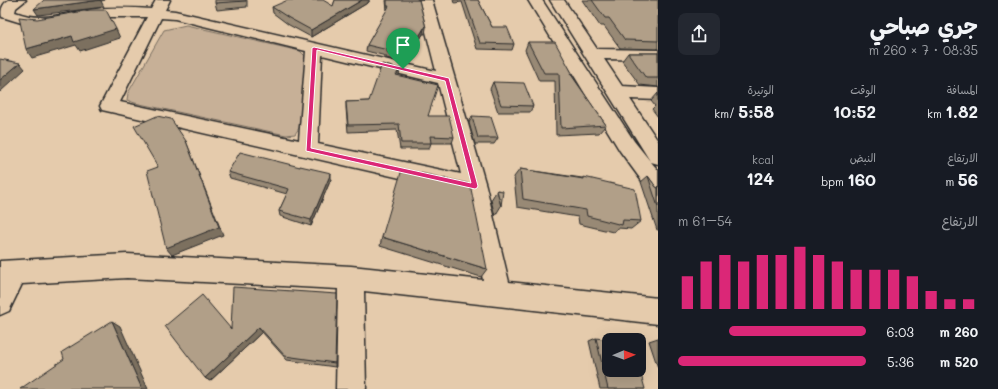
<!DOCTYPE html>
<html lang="ar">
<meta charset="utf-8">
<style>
body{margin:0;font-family:Mali,"Playpen Sans Arabic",sans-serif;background:#242831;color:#f1f3f6;direction:rtl;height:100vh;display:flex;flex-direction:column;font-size:15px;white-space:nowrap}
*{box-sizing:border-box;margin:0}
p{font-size:13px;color:#9ea1a6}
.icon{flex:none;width:22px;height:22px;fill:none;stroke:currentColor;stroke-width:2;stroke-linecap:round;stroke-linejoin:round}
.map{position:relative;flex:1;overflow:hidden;direction:ltr}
.sheet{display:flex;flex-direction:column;background:#171b24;width:340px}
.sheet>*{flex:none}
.needle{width:26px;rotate:89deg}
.buttons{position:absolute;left:602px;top:333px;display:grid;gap:8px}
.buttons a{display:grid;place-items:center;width:44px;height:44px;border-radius:8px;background:#171b24;box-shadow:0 4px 16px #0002;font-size:20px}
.pin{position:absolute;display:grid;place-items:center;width:34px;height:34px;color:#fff;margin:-41px -17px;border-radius:50% 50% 50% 0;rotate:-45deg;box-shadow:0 0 4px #0007}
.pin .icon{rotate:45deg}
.round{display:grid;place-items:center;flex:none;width:42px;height:42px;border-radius:8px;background:#242831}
.summary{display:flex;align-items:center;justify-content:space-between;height:68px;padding:0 20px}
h1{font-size:22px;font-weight:700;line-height:30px}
.figures{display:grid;grid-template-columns:repeat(3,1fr);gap:6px;height:68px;padding:4px 20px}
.figures div{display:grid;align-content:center}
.figures b{font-size:17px;font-weight:700}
.figures small{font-size:11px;font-weight:400}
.figures p{font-size:11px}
.chart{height:112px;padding:8px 20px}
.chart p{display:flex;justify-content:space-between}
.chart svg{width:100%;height:72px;margin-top:4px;stroke:#db2777;stroke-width:6}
ul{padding:0 20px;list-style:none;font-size:13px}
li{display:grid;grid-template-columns:64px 48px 1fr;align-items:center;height:30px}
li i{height:10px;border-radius:5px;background:#db2777}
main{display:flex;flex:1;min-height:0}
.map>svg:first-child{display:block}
.green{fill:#c7b097;stroke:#796e61}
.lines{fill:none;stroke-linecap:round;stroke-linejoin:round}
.minor-casing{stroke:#2b2b2b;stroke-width:3}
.minor{fill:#e5cbac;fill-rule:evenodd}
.wall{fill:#988975;stroke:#2b2b2b}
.shaded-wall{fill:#7c6f5f;stroke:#2b2b2b}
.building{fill:#b19f88;stroke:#2b2b2b}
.route{fill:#db2777;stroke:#fff;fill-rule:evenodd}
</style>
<main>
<section class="sheet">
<div class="summary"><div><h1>جري صباحي</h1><p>08:35 · 7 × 260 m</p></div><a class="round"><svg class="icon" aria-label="share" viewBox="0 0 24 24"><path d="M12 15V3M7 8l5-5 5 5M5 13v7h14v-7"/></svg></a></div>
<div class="figures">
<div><p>المسافة</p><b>1.82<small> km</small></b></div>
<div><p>الوقت</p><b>10:52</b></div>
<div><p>الوتيرة</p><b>5:58<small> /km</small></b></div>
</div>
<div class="figures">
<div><p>الارتفاع</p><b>56<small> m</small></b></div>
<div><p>النبض</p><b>160<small> bpm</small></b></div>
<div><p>kcal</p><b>124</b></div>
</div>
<div class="chart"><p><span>الارتفاع</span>54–61 m</p>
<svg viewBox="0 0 160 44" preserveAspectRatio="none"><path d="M5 44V24M15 44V15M25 44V11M35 44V15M45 44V11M55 44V11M65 44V6M75 44V11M85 44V15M95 44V20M105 44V20M115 44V20M125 44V24M135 44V33M145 44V38M155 44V38"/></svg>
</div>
<ul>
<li><b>260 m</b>6:03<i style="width:73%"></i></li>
<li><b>520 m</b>5:36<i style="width:100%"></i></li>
</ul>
</section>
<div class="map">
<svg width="658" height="389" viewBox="0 0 658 389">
<rect width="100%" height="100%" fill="#e5cbac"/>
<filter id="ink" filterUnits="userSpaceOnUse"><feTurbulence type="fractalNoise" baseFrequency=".025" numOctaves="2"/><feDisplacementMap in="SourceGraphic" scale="8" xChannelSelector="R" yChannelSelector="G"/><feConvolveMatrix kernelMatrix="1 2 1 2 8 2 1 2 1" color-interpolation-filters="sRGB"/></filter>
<g filter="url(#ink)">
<path class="green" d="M186,25L300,51L305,56L308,61L299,128L295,134L286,135L135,103L127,100L128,93L164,30Z"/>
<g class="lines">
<defs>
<path id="minor" d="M9,0H26L16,8L15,12C46,24 66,11 96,9C114,7 133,8 151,9L156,0H170L165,10L175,11L436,71L418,0H432L486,186L509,282L658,298V324L364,291L366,389H336L338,289L127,278L22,284L9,311L0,315V261L127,254L351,266L483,280L466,193L102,110L100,106L147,17H95L43,27L28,25L2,17C0,10 3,3 9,0ZM161,18L175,19L306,51L299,140L120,102ZM322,55L438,83L461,174L318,144Z
M528,0H542L634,141L650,161L550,0H564L597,49L658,50V60L604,59L622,86L658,88V100L630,99L658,141V164L651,162L658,170V195L650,192L620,151Z"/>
</defs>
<use href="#minor" class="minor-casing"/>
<use href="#minor" class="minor"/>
</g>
<path class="wall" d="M247,0V7L217,10L215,3Z
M335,0H369V2L311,37L289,25L273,13L272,7L333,6Z
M386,0H419L426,28L425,34H423L406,63L386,58V56L366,51L367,45L387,11Z
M453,0H478L492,27L514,44L512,50L477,49L462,2L454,3Z
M582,0H658V49L620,48L604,26H600Z
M528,42L572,73L571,75L606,125L599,133L556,135L555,81H539L525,50Z
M628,53H658V87L640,85L622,61Z
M399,76L428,116L454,137L452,143H431L429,149H400L397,130L348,132L346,108V102L369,101Z
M493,82L533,106L530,112H498L490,89Z
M658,93V117L652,109L655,106L651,101Z
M472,116L498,138L494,144H475L469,123Z
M520,169L582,178L584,177L641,221L631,229L618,228L613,232L579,224L578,217L517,207L514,177Z
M228,172L331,179L311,226L280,216L279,211L287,194L230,178Z
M648,176L656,187L658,188V230H657L641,182Z
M497,190L501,206L495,216L491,200Z
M382,237L487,269L481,277L380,246Z
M337,294L335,367L287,360L262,332L210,381L205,378L231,329Z
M596,338L645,389H600L589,341Z
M658,338V368L649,341Z"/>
<path class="shaded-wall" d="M100,0H105L101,1L104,7L38,15L34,9Z
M362,0H369V2L311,37V30Z
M424,28L423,34L406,63L407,57Z
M116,29L120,38L80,51L76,45L32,58L26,49L72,36Z
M20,63L25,69L0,92V80Z
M400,69L399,75L395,82L396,75Z
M186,141L223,235L172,255L166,248Z
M331,173V179L311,226V220Z
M112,321L120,326L148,389H142Z
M259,327L262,332L210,381L205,378Z"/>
<path class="building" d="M44,0H101L34,9Z
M215,0H246V1L215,3Z
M288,0H323L333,6L335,0H362L311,30L289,18L272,7Z
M387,0H419L426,28H424L407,57L387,52L388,50L367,45L389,6H387Z
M465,0H478L492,27H507L514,44L480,43Z
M592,0H658V41L625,40L609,18H605Z
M90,10H106L116,29L74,42L72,36L26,49L19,17L37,19Z
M528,42H555L572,73H570L606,125L561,128L559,73H544Z
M628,53H658V78H646Z
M0,59L20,63L0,80Z
M382,64L400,69L396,75L438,85L428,116H449L454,137L430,136L431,143H401L399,124L348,125L346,102L369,101Z
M493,82L524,83L533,106L501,105Z
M157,116L171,119L186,141L219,227L166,248L147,171L158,167L134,126Z
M472,116L491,117L498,138H478Z
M240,152L300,167V166L331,173L311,220L279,211L289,189L228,172Z
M402,169L470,184L487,269L382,237Z
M520,169L584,179V177L635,189L641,221L623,220L622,225L587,216L586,210L523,199Z
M648,176L656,187L658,188V207Z
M497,190L503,191L501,206Z
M233,287L337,294L335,363L285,356L259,327L205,378L165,326L202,295L231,329Z
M112,321L142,389H20L64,359L62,352Z
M596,338L610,340H609V370H639V367L645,389H608Z"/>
</g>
<path class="route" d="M314,47L449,78L478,186L477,188L475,189L306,151L312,48ZM317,50L445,81L471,183L311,148Z"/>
</svg>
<div class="buttons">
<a><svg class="needle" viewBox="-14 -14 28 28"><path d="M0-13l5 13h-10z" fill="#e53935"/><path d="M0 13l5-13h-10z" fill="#9ea1a6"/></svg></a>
</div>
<div class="pin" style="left:403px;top:69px;background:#1e9e55"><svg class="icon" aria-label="arrive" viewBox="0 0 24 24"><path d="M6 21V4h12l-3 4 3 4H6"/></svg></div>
</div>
</main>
